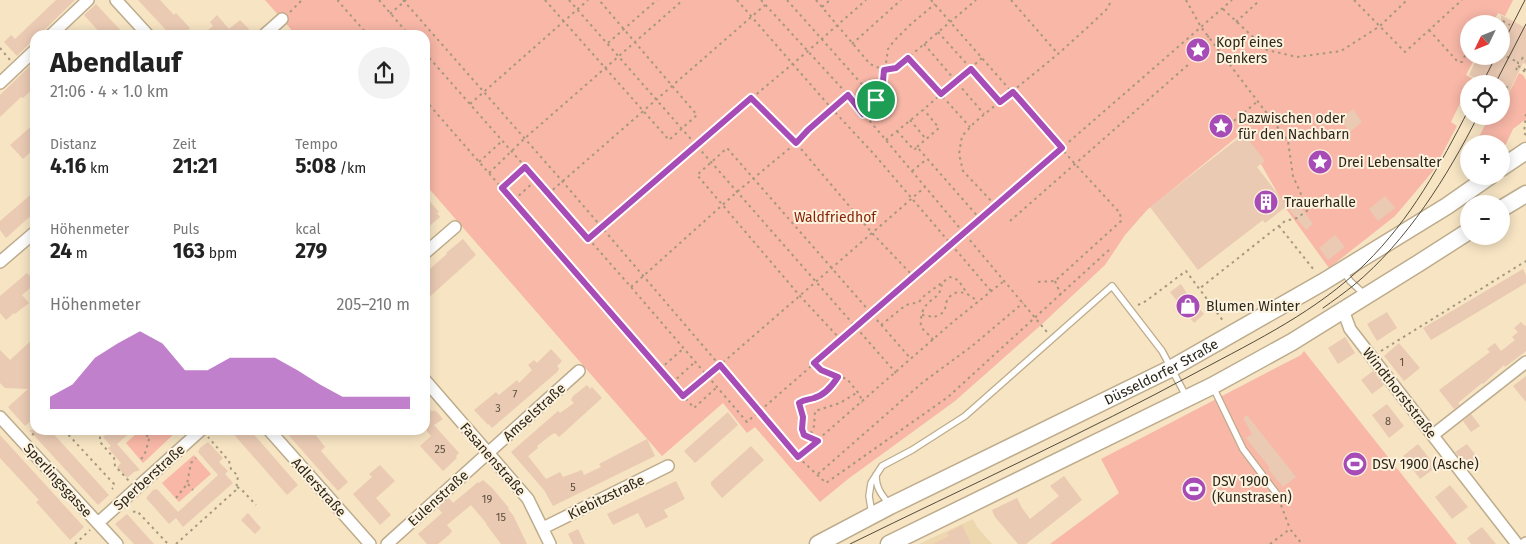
<!DOCTYPE html>
<html lang="de">
<meta charset="utf-8">
<style>
body{margin:0;font-family:"Fira Sans",sans-serif;background:#f2f2f2;color:#222;height:100vh;display:flex;flex-direction:column;font-size:19px;white-space:nowrap}
*{box-sizing:border-box;margin:0}
p{font-size:16px;color:#767676}
.icon{flex:none;width:28px;height:28px;fill:none;stroke:currentColor;stroke-width:2;stroke-linecap:round;stroke-linejoin:round}
.map{position:relative;flex:1;overflow:hidden}
.sheet{position:absolute;left:30px;top:30px;width:400px;height:405px;display:flex;flex-direction:column;background:#fff;border-radius:15px;box-shadow:0 2px 12px #0003}
.sheet>*{flex:none}
.needle{width:32px;rotate:227deg}
.controls{position:absolute;left:1460px;top:15px;display:grid;gap:10px}
.controls a{display:grid;place-items:center;width:50px;height:50px;border-radius:50%;background:#fff;box-shadow:0 2px 12px #0003;font-size:25px}
.pin{position:absolute;display:grid;place-items:center;width:42px;height:42px;color:#fff;margin:-21px;border:2px solid #fff;border-radius:50%;box-shadow:0 1px 5px #0007}
.round{display:grid;place-items:center;flex:none;width:52px;height:52px;border-radius:26px;background:#f2f2f2}
.summary{display:flex;align-items:center;justify-content:space-between;height:85px;padding:0 20px}
h1{font-size:28px;font-weight:700;line-height:38px}
.metrics{display:grid;grid-template-columns:repeat(3,1fr);gap:8px;height:85px;padding:5px 20px}
.metrics div{display:grid;align-content:center}
.metrics b{font-size:21px;font-weight:700}
.metrics small{font-size:14px;font-weight:400}
.metrics p{font-size:14px}
.chart{height:140px;padding:10px 20px}
.chart p{display:flex;justify-content:space-between}
.chart svg{width:100%;height:90px;margin-top:5px;fill:#a74bb6;opacity:.7}
.map>svg:first-child{display:block}
.built{fill:#edd7af}
.green{fill:#f8b7a7}
.building{fill:#eacab3}
.lines{fill:none;stroke-linecap:round;stroke-linejoin:round}
.service-casing{stroke:#bdac8c;stroke-width:8}
.minor-casing{stroke:#bdac8c;stroke-width:14}
.secondary-casing{stroke:#bdac8c;stroke-width:19}
.path{stroke:#a5987f;stroke-width:2;stroke-dasharray:2.5 4;stroke-linecap:butt}
.service{stroke:#fff;stroke-width:5.5}
.minor{stroke:#fff;stroke-width:11}
.secondary{stroke:#fff;stroke-width:16}
.tram{stroke:#544b3b;stroke-width:1}
.route-casing{stroke:#fff;stroke-width:10}
.route{stroke:#a74bb6;stroke-width:6}
.labels{text-anchor:middle;stroke-width:4;stroke-linejoin:round;paint-order:stroke}
.number-label{font-size:11px;fill:#5c4f40}
.poi-label{font-size:14px;fill:#2d261a;stroke:#fdf2de;text-anchor:start}
.park-label{font-size:14px;fill:#861f03;stroke:#fdf2de}
.street-label{font-size:14px;fill:#2d261a;stroke:#fdf2de}
</style>
<div class="map">
<svg width="1526" height="544" viewBox="0 0 1526 544">
<rect width="100%" height="100%" fill="#f6e4c3"/>
<path class="built" d="M973,519L977,527L992,544H919Z"/>
<path class="green" d="M265,0H1513L1505,16L1498,13L1492,24H1469V56H1476L1466,75L1472,78L1451,122L1457,126L1433,171L1395,216L1329,268L1287,210L1243,132L1147,210L1125,235L1105,265L1041,325L955,401L848,479L820,502L755,427L747,433L723,403L662,456L425,184V35H296Z
M1519,73L1523,75L1526,80V119L1513,129L1506,144L1501,148V144H1475L1490,116H1501V94L1502,92L1508,95Z
M1304,351L1457,544H1050L1119,493L1101,459L1301,355Z
M140,430H174L176,432L143,463L126,443Z
M194,455L211,474L179,502L162,483Z"/>
<path class="building" d="M56,0H75L39,35H35V38L17,56L4,42L11,35L15,39Z
M138,0H160L174,15L176,13L190,28L183,35H161L166,30Z
M96,4L110,19L125,35H102L84,15Z
M217,15L229,29L240,20L249,29L243,35H212L208,30L213,26L210,22Z
M1501,15L1526,28V64L1523,63L1508,94L1501,91V84H1487L1469,75L1478,56H1501Z
M35,61V87L23,98L21,97L0,117V95Z
M1353,109L1362,122L1350,132L1340,119Z
M35,123V148L23,159L10,145Z
M1244,134L1265,161L1257,167L1287,206L1265,223L1263,220L1198,270L1150,207Z
M35,191V212L6,238L0,230V221Z
M425,196L439,212L437,213L440,217L425,230Z
M1385,196L1395,208L1378,221L1369,209Z
M1297,202L1313,224L1306,230L1289,209Z
M1335,235L1345,247L1328,260L1319,248Z
M463,239L476,255L425,301V273L447,254L446,253Z
M1523,269L1526,275V283L1431,340L1423,328Z
M27,273L35,282V284L22,295L29,303L15,314L14,313L6,320L0,313V296Z
M1181,284L1194,305L1198,307L1204,314L1194,323L1170,292Z
M1387,312L1397,328L1377,341L1367,324Z
M1521,322L1525,326L1526,325V351L1505,367L1504,365L1483,384L1482,383L1458,403L1460,405L1454,409L1439,390L1490,352L1487,349L1495,343L1501,351L1515,340L1512,337L1518,332L1514,328Z
M35,337V418L25,426L8,407L28,389L5,388L0,383V350L10,360Z
M1345,337L1355,353L1338,364L1328,348Z
M1399,343L1420,368L1404,381L1384,356Z
M551,349L562,361L557,366L559,369L557,372L492,428L489,424L488,425L474,410L496,392L499,395L517,380L519,383L532,370L528,365L534,360L537,363Z
M1373,371L1384,385L1372,394L1361,380Z
M1526,376V402L1513,386Z
M587,385L590,389L592,387L602,398L559,437L555,433L551,435L537,446L538,448L528,456L546,479L560,472L563,477L582,470L584,475L601,467L599,464L647,439L655,456L553,506L544,490L511,452L558,411L560,413L574,403L571,400L573,396Z
M1387,404L1404,426L1389,438L1372,415Z
M425,410L436,411L443,419L434,425L459,453L456,456L457,458L443,471L420,446L431,436L426,430H425Z
M728,412L738,425L695,463L684,451Z
M1471,414L1480,426L1471,432L1463,421Z
M1247,415L1296,477L1283,487L1268,469L1270,468L1246,438L1252,434L1243,418Z
M29,430H50L109,495L98,505Z
M111,430H133L117,444L140,470L134,472L127,478L117,467L121,463L108,448L111,446L103,437Z
M230,430H250L298,485L287,495Z
M284,430H312L325,447L321,451L348,482L338,491Z
M0,435L84,527L70,540L36,502L39,500L0,458Z
M208,442L223,458L219,462L228,471L225,474L233,483L183,527L176,518L169,524L146,498L153,490L157,489L178,512L189,502L218,475L198,452L200,448Z
M1418,444L1436,467L1420,479L1403,456Z
M1467,444L1481,462L1470,471L1455,452Z
M751,446L764,460L722,498L711,485V482Z
M380,465L395,481L376,498L391,515L380,525L353,494L372,477L369,474Z
M1064,476L1082,500L1026,544H1018L995,517L992,510L1017,498L1022,508L1030,519L1059,496L1050,486Z
M483,480L492,488L509,508L508,509L513,515L527,544H501L486,524H487L471,505L447,525L452,531L449,535L438,544H427L418,534L442,513L438,508L449,498L453,503L478,482L479,483Z
M676,481L685,499L664,510L668,517L646,528L638,513L613,525L607,514Z
M1450,485L1468,507L1452,519L1435,497Z
M248,513L261,528L255,534L241,520Z
M127,514L144,533L154,544H134L115,524Z
M962,525L971,544H933L949,536L947,533Z
M1482,527L1496,544H1471L1467,538Z
M578,529L585,544H573L568,534Z"/>
<g class="lines">
<defs>
<path id="service" d="M1344,272L1350,281L1364,294
M1213,387L1243,449L1279,497
M876,475C876,488 881,494 889,504
M872,514L869,496L871,483L882,466L912,450L965,416L1112,286L1162,351L1186,396"/>
<path id="minor" d="M116,0L148,35
M51,35L88,0
M264,35L282,19
M0,83L35,50
M425,253L455,227
M0,262L35,232
M1343,310L1350,329L1517,544
M425,380L528,499L550,544
M0,417L117,544
M269,430L370,544
M1433,435L1526,362
M98,523L201,430
M543,528L668,466
M387,544L579,371
M1525,544L1526,543"/>
<g id="secondary">
<path d="M1501,168L1526,151"/>
<path d="M1501,209L1526,194"/>
<path id="s1" d="M818,544L890,506L1172,368L1323,282L1447,206L1490,176"/>
<path d="M889,544L1212,386L1292,342L1419,263L1469,231"/>
</g>
</defs>
<use href="#service" class="service-casing"/>
<use href="#minor" class="minor-casing"/>
<use href="#secondary" class="secondary-casing"/>
<path class="path" d="M339,0L338,1L368,35
M379,0L409,35
M403,0L563,182L798,457L954,321L1004,281
M545,0L669,140L697,115L599,0
M569,0L896,373
M737,0L832,109L873,153L991,291
M761,0L848,95L1047,332
M787,0L875,99
M816,0L870,64L884,70L896,68L976,0
M931,0L1075,164L1120,213L1121,221L1055,281L1037,282
M1011,0L1058,54
M1186,0L1201,27L1288,141L1293,176L1308,210L1297,218L1285,221L1199,289
M1354,0L1405,52L1462,0
M822,7L830,0
M1223,9L1267,50L1297,57L1341,51L1380,26L1407,0
M290,12L302,0
M390,14L406,0
M1236,22L1260,0
M1499,24L1501,20L1510,25
M1429,30L1458,62H1462L1469,47
M938,32L1001,102
M608,43L657,0
M852,44L901,0
M924,44L984,114
M1197,45L1209,36
M0,48L10,60
M425,53L631,287L747,422L1232,0
M1501,54L1518,62
M1523,57L1522,59L1526,61
M908,58L970,127
M1518,66L1526,70
M1516,70L1518,66V62L1522,59
M1523,70L1526,74
M1501,86L1506,89L1508,85
M751,98L796,143L872,233L914,277
M425,100L694,408L717,387
M470,104L588,0
M863,114L882,92L888,49L894,41L911,24L935,4
M1526,114L1524,133L1526,135
M910,120L926,139
M1229,125L1258,101
M897,131L914,150L917,147L980,219
M886,140L923,110L982,58
M917,147L939,128L924,110
M479,162L501,142
M912,171L927,159
M489,173L524,139L683,0
M502,188L524,168
M548,194L765,5
M514,200L536,180
M995,205L963,171L959,154L962,136L975,122L1058,54L1089,26L1106,10L1112,0
M1010,221L1189,64
M1279,226L1314,270
M589,238L696,145L808,51L866,0
M1055,281L1061,295
M631,287L738,191L796,143L848,95
M1138,305L1146,301L1186,271L1224,322
M922,315C926,315 931,317 934,317C937,316 943,313 944,311C946,308 945,305 946,303C953,286 968,292 978,302
M881,325L906,305L919,302L925,295L950,277L958,280L967,293
M841,340L800,296L697,175L727,148L911,359
M933,340C930,335 925,332 922,328C919,324 922,312 924,308C931,297 941,299 942,282
M1381,351L1526,261
M814,364L821,370L828,373L847,379L860,395L862,403
M660,369L684,348
M672,383L696,361
M683,396L720,365L925,187
M64,430L114,484V487L112,489
M100,430V442L114,458L115,466L129,481
M142,430L149,438
M32,435L38,430
M804,435L812,432L814,426L815,411L840,403L858,392
M818,441L804,435L801,429L803,417L799,403C805,399 808,399 814,398C825,395 832,386 838,377
M798,457L826,483L948,397L1110,249
M141,459C148,452 147,439 153,430
M818,474L922,383L972,346L1023,303
M188,484L193,490
M237,487L241,489L256,505
M176,498L187,484L191,463L196,458
M1281,505L1290,529
M133,512L137,511L168,544
M75,544L90,530
M176,544L236,490L238,476L231,469L229,461L208,437
M1270,544L1290,529L1302,544"/>
<use href="#service" class="service"/>
<use href="#minor" class="minor"/>
<use href="#secondary" class="secondary"/>
<path class="tram" d="M1501,47L1525,0
M1482,84L1496,56
M1495,84L1526,24
M1323,308C1333,301 1344,293 1354,285C1407,241 1447,177 1478,116
M850,544C966,487 1085,433 1199,371C1257,340 1317,311 1365,264C1411,219 1440,165 1469,109"/>
</g>
<g class="lines">
<defs>
<path id="route" d="M908,58L941,94L971,69L1000,102L1013,92L1062,148L814,363L821,370L838,377C832,386 825,395 814,398C808,400 805,399 799,403L803,417L802,429L804,435L818,441L798,457L720,365L683,396L502,188L525,167L588,239L751,98L796,143L808,130L848,95L863,114L882,92L884,70L896,68Z"/>
</defs>
<use href="#route" class="route-casing"/>
<use href="#route" class="route"/>
</g>
<defs>
<symbol id="sight-disc" viewBox="-11 -11 22 22"><circle r="9.5" fill="#a74bb6" stroke="#fdf2de"/><path d="M0-6L1.8-2.2L6-1.7L2.9 1.2L3.7 5.4L0 3.3L-3.7 5.4L-2.9 1.2L-6-1.7L-1.8-2.2Z" fill="#fff"/></symbol>
<symbol id="building-disc" viewBox="-11 -11 22 22"><circle r="9.5" fill="#a74bb6" stroke="#fdf2de"/><path d="M-4-6H4V6H1V3H-1V6H-4ZM-2.5-4.3h1.7v1.8h-1.7ZM.8-4.3h1.7v1.8H.8ZM-2.5-1h1.7V.8h-1.7ZM.8-1h1.7V.8H.8Z" fill="#fff"/></symbol>
<symbol id="shop-disc" viewBox="-11 -11 22 22"><circle r="9.5" fill="#a74bb6" stroke="#fdf2de"/><path d="M-5-2.5h2.3a2.7 3.5 0 0 1 5.4 0H5L5.5 6h-11ZM-1.5-2.5h3a1.5 2.3 0 0 0-3 0Z" fill="#fff"/></symbol>
<symbol id="stadium-disc" viewBox="-11 -11 22 22"><circle r="9.5" fill="#a74bb6" stroke="#fdf2de"/><path d="M0-5a6.5 5 0 1 0 0 10a6.5 5 0 1 0 0-10ZM-3.5-1.8h7v3.6h-7Z" fill="#fff"/></symbol>
</defs>
<g fill-rule="evenodd">
<use href="#sight-disc" x="1184" y="36" width="28" height="28"/>
<use href="#sight-disc" x="1207" y="112" width="28" height="28"/>
<use href="#sight-disc" x="1306" y="148" width="28" height="28"/>
<use href="#building-disc" x="1252" y="188" width="28" height="28"/>
<use href="#shop-disc" x="1174" y="292" width="28" height="28"/>
<use href="#stadium-disc" x="1341" y="450" width="28" height="28"/>
<use href="#stadium-disc" x="1180" y="475" width="28" height="28"/>
</g>
<g class="labels">
<g class="number-label">
<text x="1402" y="366">1</text>
<text x="515" y="398">7</text>
<text x="498" y="412">3</text>
<text x="1388" y="425">8</text>
<text x="440" y="453">25</text>
<text x="573" y="491">5</text>
<text x="487" y="503">19</text>
<text x="501" y="521">15</text>
</g>
<g class="poi-label">
<text x="1216" y="47">Kopf eines<tspan x="1216" dy="16">Denkers</tspan></text>
<text x="1238" y="123">Dazwischen oder<tspan x="1238" dy="16">für den Nachbarn</tspan></text>
<text x="1338" y="167">Drei Lebensalter</text>
<text x="1284" y="207">Trauerhalle</text>
<text x="1206" y="311">Blumen Winter</text>
<text x="1372" y="469">DSV 1900 (Asche)</text>
<text x="1212" y="486">DSV 1900<tspan x="1212" dy="16">(Kunstrasen)</tspan></text>
</g>
<g class="park-label">
<text x="835" y="222">Waldfriedhof</text>
</g>
<g class="street-label">
<text dy="5" stroke="none"><textPath href="#s1" startOffset="384">Düsseldorfer Straße</textPath></text>
<text transform="translate(1400 393) rotate(52)" y="5">Windthorststraße</text>
<text transform="translate(534 412) rotate(-42)" y="5">Amselstraße</text>
<text transform="translate(493 459) rotate(49)" y="5">Fasanenstraße</text>
<text transform="translate(149 477) rotate(-42)" y="5">Sperberstraße</text>
<text transform="translate(58 480) rotate(48)" y="5">Sperlingsgasse</text>
<text transform="translate(319 487) rotate(48)" y="5">Adlerstraße</text>
<text transform="translate(606 497) rotate(-26)" y="5">Kiebitzstraße</text>
<text transform="translate(438 498) rotate(-42)" y="5">Eulenstraße</text>
</g>
</g>
</svg>
<div class="controls">
<a><svg class="needle" viewBox="-14 -14 28 28"><path d="M0-13l5 13h-10z" fill="#e53935"/><path d="M0 13l5-13h-10z" fill="#767676"/></svg></a>
<a><svg class="icon" aria-label="locate" viewBox="0 0 24 24"><circle cx="12" cy="12" r="6"/><path d="M12 2v4M12 18v4M2 12h4M18 12h4"/></svg></a>
<a>+</a>
<a>−</a>
</div>
<div class="pin" style="left:876px;top:100px;background:#1e9e55"><svg class="icon" aria-label="arrive" viewBox="0 0 24 24"><path d="M6 21V4h12l-3 4 3 4H6"/></svg></div>
<section class="sheet">
<div class="summary"><div><h1>Abendlauf</h1><p>21:06 · 4 × 1.0 km</p></div><a class="round"><svg class="icon" aria-label="share" viewBox="0 0 24 24"><path d="M12 15V3M7 8l5-5 5 5M5 13v7h14v-7"/></svg></a></div>
<div class="metrics">
<div><p>Distanz</p><b>4.16<small> km</small></b></div>
<div><p>Zeit</p><b>21:21</b></div>
<div><p>Tempo</p><b>5:08<small> /km</small></b></div>
</div>
<div class="metrics">
<div><p>Höhenmeter</p><b>24<small> m</small></b></div>
<div><p>Puls</p><b>163<small> bpm</small></b></div>
<div><p>kcal</p><b>279</b></div>
</div>
<div class="chart"><p><span>Höhenmeter</span>205–210 m</p>
<svg viewBox="0 0 160 44" preserveAspectRatio="none"><path d="M0 44V38L10 32L20 19L30 12L40 6L50 12L60 25L70 25L80 19L90 19L100 19L110 25L120 32L130 38L140 38L150 38L160 38V44z"/></svg>
</div>
</section>
</div>
